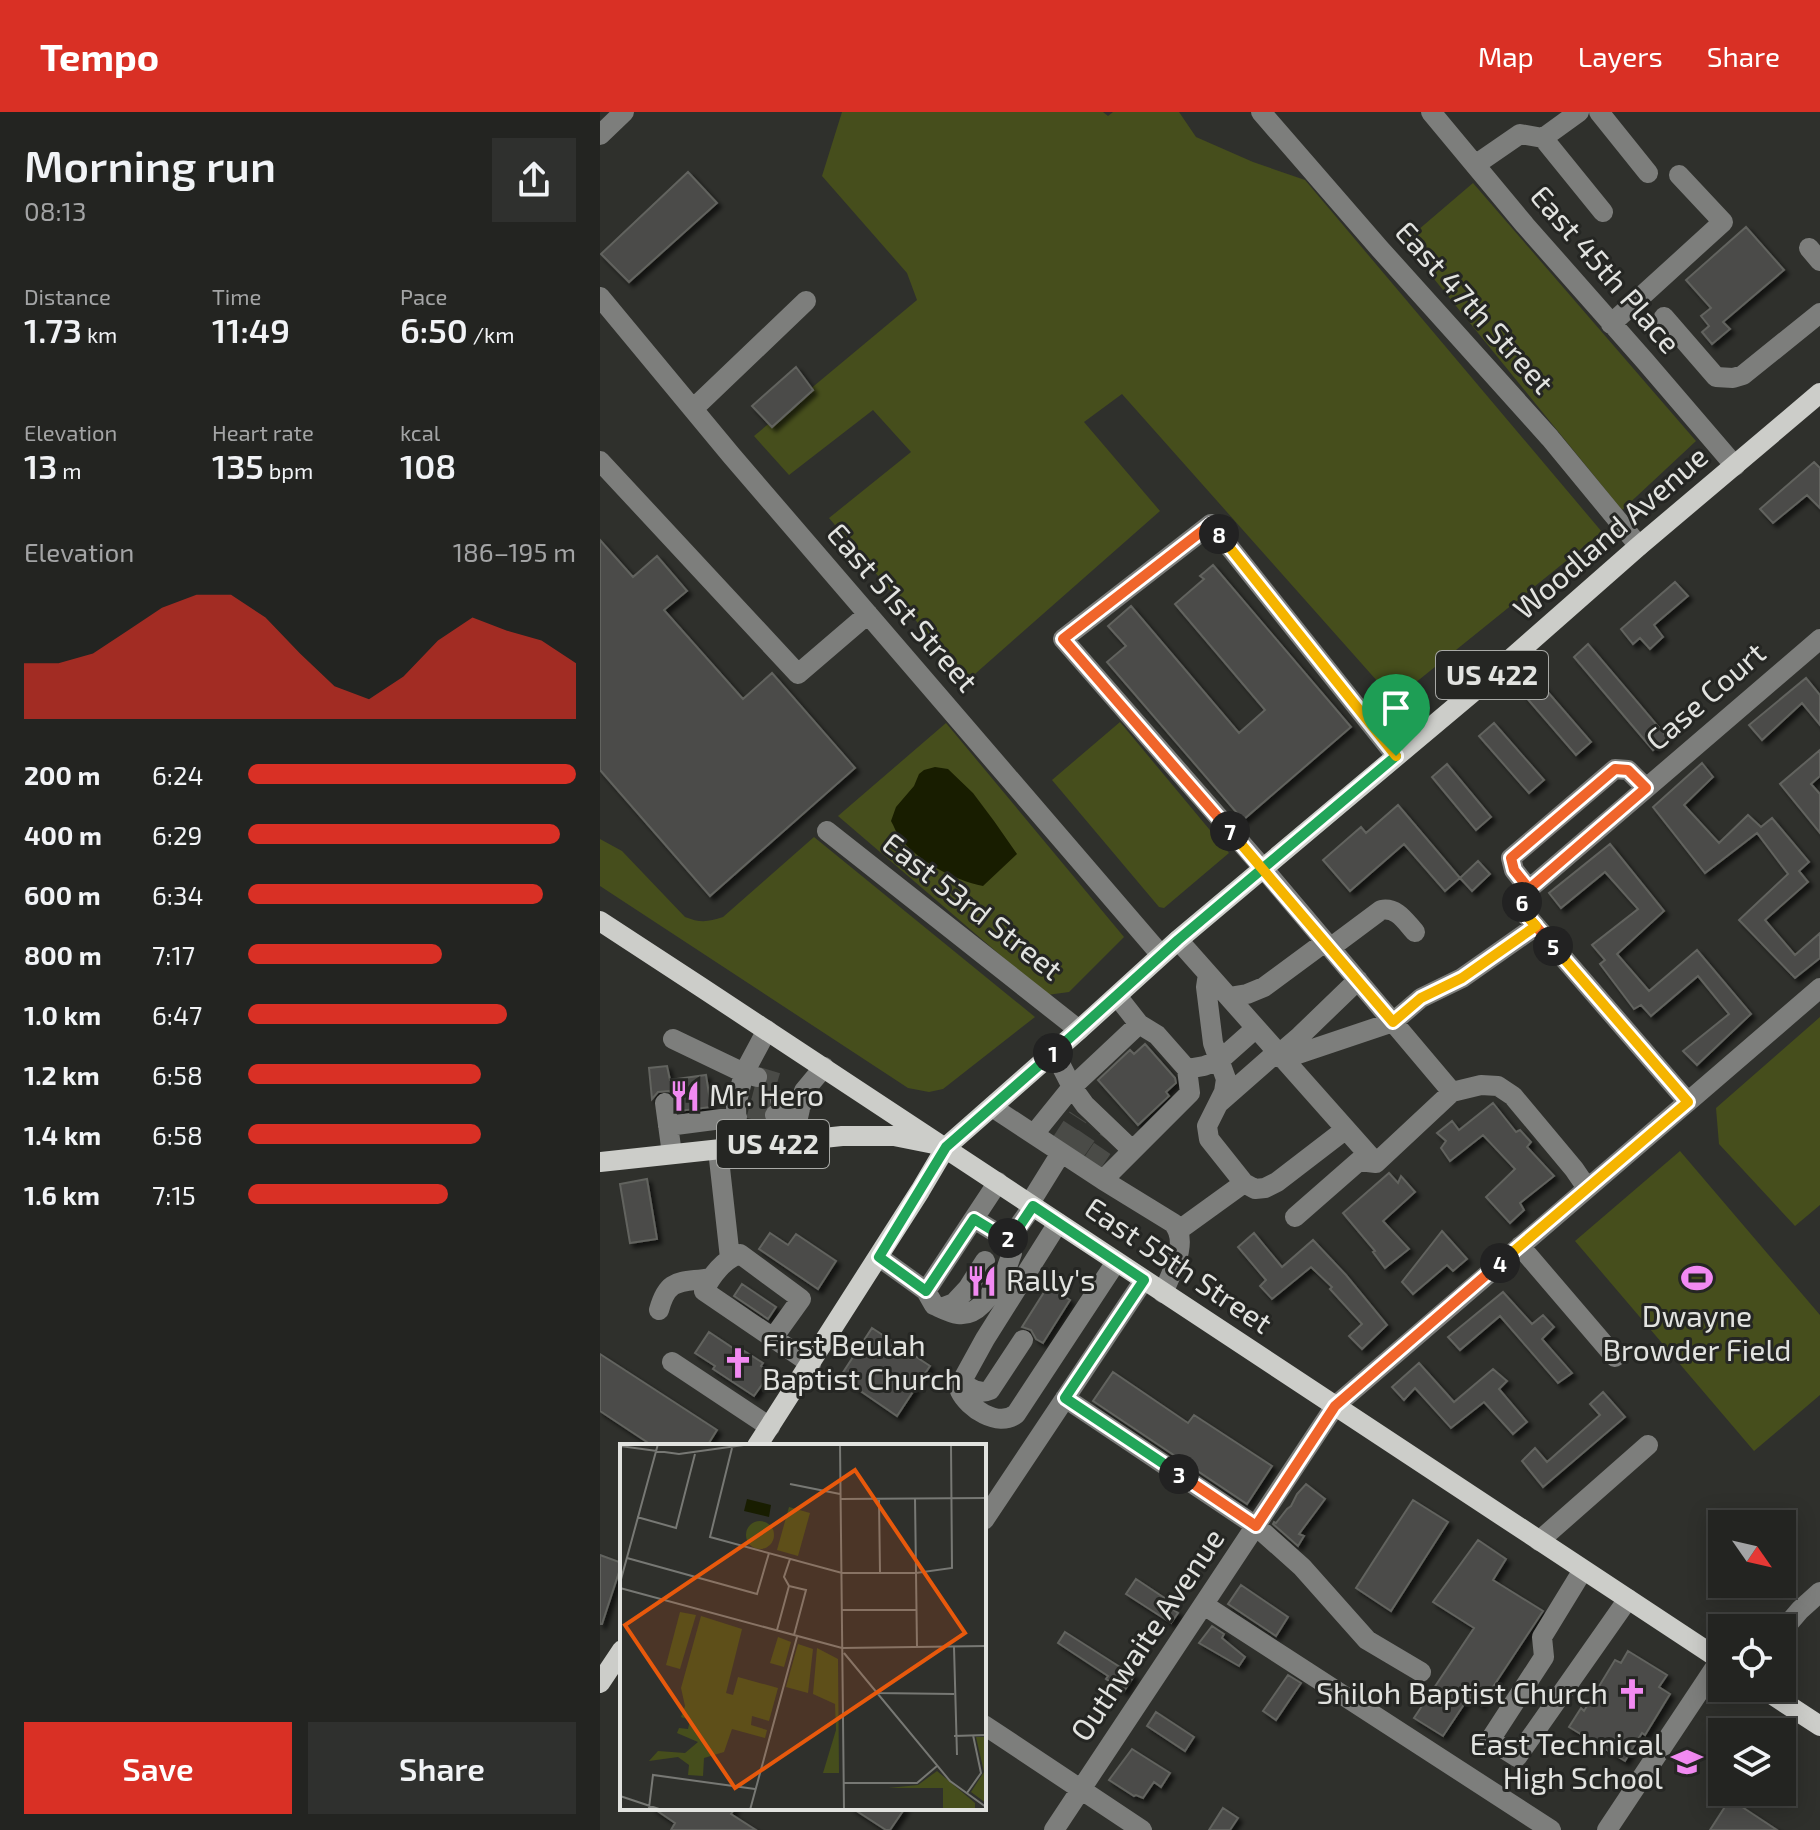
<!DOCTYPE html>
<meta charset="utf-8">
<style>
body{margin:0;font-family:"Exo 2",sans-serif;background:#2f302e;color:#f1f3f6;height:100vh;display:flex;flex-direction:column;font-size:30px;white-space:nowrap}
*{box-sizing:border-box;margin:0}
p{font-size:26px;color:#a3a4a5}
.icon{flex:none;width:44px;height:44px;fill:none;stroke:currentColor;stroke-width:2;stroke-linecap:round;stroke-linejoin:round}
.map{position:relative;flex:1;overflow:hidden}
.details{display:flex;flex-direction:column;background:#232421;width:600px}
.details>*{flex:none}
.needle{width:52px;rotate:124deg}
.tools{position:absolute;left:1108px;top:1398px;display:grid;gap:16px}
.tools a{display:grid;place-items:center;width:88px;height:88px;border-radius:0px;background:#232421;box-shadow:0 4px 20px #0003,0 0 0 2px #40413f;font-size:40px}
.pin{position:absolute;display:grid;place-items:center;width:68px;height:68px;color:#fff;margin:-82px -34px;border-radius:50% 50% 50% 0;rotate:-45deg;box-shadow:0 0 8px #0007}
.pin .icon{rotate:45deg}
.km{position:absolute;width:40px;height:40px;margin:-20px;border-radius:50%;background:#222;color:#fff;font-size:22px;line-height:40px;text-align:center}
.round{display:grid;place-items:center;flex:none;width:84px;height:84px;border-radius:0px;background:#2f302e}
.summary{display:flex;align-items:center;justify-content:space-between;height:136px;padding:0 24px}
h1{font-size:44px;font-weight:600;line-height:60px}
.figures{display:grid;grid-template-columns:repeat(3,1fr);gap:12px;height:136px;padding:8px 24px}
.figures div{display:grid;align-content:center}
.figures b{font-size:34px;font-weight:600}
.figures small{font-size:22px;font-weight:400}
.figures p{font-size:22px}
.chart{height:224px;padding:16px 24px}
.chart p{display:flex;justify-content:space-between}
.chart svg{width:100%;height:144px;margin-top:8px;fill:#d93025;opacity:.7}
.cta{display:flex;gap:16px;margin-top:auto;padding:16px 24px}
.cta a{flex:1;height:92px;border-radius:0px;background:#d93025;color:#fff;font-size:32px;font-weight:600;line-height:92px;text-align:center}
.cta a+a{background:#2f302e;color:#f1f3f6}
ul{padding:0 24px;list-style:none;font-size:26px}
li{display:grid;grid-template-columns:128px 96px 1fr;align-items:center;height:60px}
li i{height:20px;border-radius:10px;background:#d93025}
header{display:flex;align-items:center;gap:48px;box-sizing:border-box;height:112px;padding:0 40px;background:#d93025;color:#fff}
header strong{font-size:38px}
nav{display:flex;gap:44px;margin-inline-start:auto;font-size:28px}
main{display:flex;flex:1;min-height:0}
.map>svg:first-child{display:block}
.green{fill:#464e1c}
.water{fill:#181d00}
.building{fill:#4b4c48;stroke:#62635f;stroke-width:2;filter:url(#shadow)}
.lines{fill:none;stroke-linecap:round;stroke-linejoin:round}
.minor-tunnel{stroke:#4a4b47;stroke-width:20;stroke-dasharray:20 10;stroke-linecap:butt}
.minor{stroke:#7d7e7c;stroke-width:20}
.major{stroke:#cccdc9;stroke-width:20}
.split-1-casing{stroke:#fff;stroke-width:16}
.split-2-casing{stroke:#fff;stroke-width:16}
.split-3-casing{stroke:#fff;stroke-width:16}
.split-4-casing{stroke:#fff;stroke-width:16}
.split-5-casing{stroke:#fff;stroke-width:16}
.split-6-casing{stroke:#fff;stroke-width:16}
.split-7-casing{stroke:#fff;stroke-width:16}
.split-8-casing{stroke:#fff;stroke-width:16}
.split-9-casing{stroke:#fff;stroke-width:16}
.split-1{stroke:#22a559;stroke-width:10}
.split-2{stroke:#22a559;stroke-width:10}
.split-3{stroke:#22a559;stroke-width:10}
.split-4{stroke:#f0652b;stroke-width:10}
.split-5{stroke:#f5b400;stroke-width:10}
.split-6{stroke:#f0652b;stroke-width:10}
.split-7{stroke:#f5b400;stroke-width:10}
.split-8{stroke:#f0652b;stroke-width:10}
.split-9{stroke:#f5b400;stroke-width:10}
.labels{text-anchor:middle;stroke-width:6;stroke-linejoin:round;paint-order:stroke}
.shield{fill:#252623;stroke:#a9aaa7;stroke-width:2}
.shield-label{font-size:28px;font-weight:bold;fill:#e2e3e0}
.street-label{font-size:30px;fill:#e2e3e0;stroke:#252623}
.poi-label{font-size:30px;fill:#e2e3e0;stroke:#252623;text-anchor:start}
.inset-road{fill:none;stroke:#777874;stroke-width:2}
.view{fill:#e8590c;fill-opacity:0.15;stroke:#e8590c;stroke-width:4}
.inset-edge{fill:none;stroke:#e2e3e0;stroke-width:4}
</style>
<header>
<strong>Tempo</strong>
<nav><a>Map</a><a>Layers</a><a>Share</a></nav>
</header>
<main>
<section class="details">
<div class="summary"><div><h1>Morning run</h1><p>08:13</p></div><a class="round"><svg class="icon" aria-label="share" viewBox="0 0 24 24"><path d="M12 15V3M7 8l5-5 5 5M5 13v7h14v-7"/></svg></a></div>
<div class="figures">
<div><p>Distance</p><b>1.73<small> km</small></b></div>
<div><p>Time</p><b>11:49</b></div>
<div><p>Pace</p><b>6:50<small> /km</small></b></div>
</div>
<div class="figures">
<div><p>Elevation</p><b>13<small> m</small></b></div>
<div><p>Heart rate</p><b>135<small> bpm</small></b></div>
<div><p>kcal</p><b>108</b></div>
</div>
<div class="chart"><p><span>Elevation</span>186–195 m</p>
<svg viewBox="0 0 160 44" preserveAspectRatio="none"><path d="M0 44V27L10 27L20 24L30 17L40 10L50 6L60 6L70 13L80 24L90 34L100 38L110 31L120 20L130 13L140 17L150 20L160 27V44z"/></svg>
</div>
<ul>
<li><b>200 m</b>6:24<i style="width:100%"></i></li>
<li><b>400 m</b>6:29<i style="width:95%"></i></li>
<li><b>600 m</b>6:34<i style="width:90%"></i></li>
<li><b>800 m</b>7:17<i style="width:59%"></i></li>
<li><b>1.0 km</b>6:47<i style="width:79%"></i></li>
<li><b>1.2 km</b>6:58<i style="width:71%"></i></li>
<li><b>1.4 km</b>6:58<i style="width:71%"></i></li>
<li><b>1.6 km</b>7:15<i style="width:61%"></i></li>
</ul>
<div class="cta"><a>Save</a><a>Share</a></div>
</section>
<div class="map">
<svg width="1220" height="1718" viewBox="0 0 1220 1718">
<defs>
<filter id="shadow"><feDropShadow dx="4" dy="4" stdDeviation="2" flood-color="#0009"/></filter>
</defs>
<rect width="100%" height="100%" fill="#2f302c"/>
<path class="green" d="M242,0H503L508,4L513,0H579L596,25L653,50L705,68L1002,420L794,588L522,282L484,310L560,399L367,569L229,406L311,340L273,298L189,363L154,324L317,188L307,161L222,64Z
M873,71L1096,329L1022,398L804,130Z
M520,610L629,741L564,796L559,795L452,668Z
M346,611L524,825L469,880L447,883L238,704Z
M214,725L435,905L343,977L329,980L308,976L0,774V727L22,739L85,805C100,811 108,810 123,805Z
M1220,905V1093L1195,1114L1119,1032L1116,996Z
M1080,1039L1220,1203V1283L1154,1339L975,1129Z"/>
<path class="water" d="M335,655L348,657L373,681L394,709L417,742L383,774C354,768 319,750 300,726C296,721 294,714 291,709L296,695L314,674L319,662L324,658Z"/>
<path class="building" d="M88,60L117,91L29,170L1,142Z
M1146,115L1184,158L1123,210L1130,217L1112,232L1102,220L1109,214L1101,204L1111,196L1086,168Z
M196,255L213,278L172,315L152,294Z
M1214,350L1220,356V396L1207,383L1173,411L1160,397Z
M0,428L33,465L57,444L87,479L64,498L143,587L172,561L255,656L110,784L0,658Z
M613,453L751,615L643,708L507,550L526,534L508,514L531,494L639,621L665,598L575,492L604,467L600,464Z
M1075,470L1088,484L1054,513L1063,525L1050,537L1040,526L1033,532L1021,517Z
M988,532L1068,626L1053,638L974,545Z
M1206,566L1220,583V613L1202,591L1162,628L1149,613Z
M940,571L991,630L976,643L925,584Z
M894,611L944,668L929,681L879,624Z
M1220,638V664L1211,672L1220,682V721L1180,672Z
M1102,651L1113,665L1084,693L1119,731L1148,703L1161,715L1172,706L1209,750L1199,759L1208,770L1165,808L1195,843L1220,821V846L1195,866L1139,808L1188,762L1157,721L1105,761L1053,695Z
M847,652L891,705L876,718L832,665Z
M798,693L860,766L845,779L804,732L750,779L723,748L761,715L766,721Z
M1010,732L1064,799L1017,842L1049,879L1097,838L1151,902L1097,953L1083,939L1129,902L1098,864L1051,904L1041,893L1034,897L1000,852L1005,848L992,833L1038,797L1005,760L961,796L949,781Z
M878,749L890,762L872,779L860,766Z
M545,932L575,966L576,971L566,980L569,984L538,1013L498,968L530,938L534,942Z
M67,954L70,968L106,963L111,995L79,999L76,984L69,979L58,980L52,987L49,956Z
M893,991L916,1020L920,1018L931,1030L927,1035L954,1064L920,1091L924,1098L910,1111L886,1085L915,1057L883,1023L850,1049L841,1036L846,1029L837,1021L852,1009L859,1018Z
M789,1061L798,1071L801,1064L815,1080L783,1109L809,1137L785,1156L773,1140L775,1139L743,1101Z
M47,1067L57,1127L30,1131L20,1072Z
M842,1119L867,1147L853,1159L847,1153L813,1182L802,1170Z
M170,1121L188,1133L196,1122L236,1149L218,1177L159,1137Z
M654,1121L682,1155L713,1128L746,1163L787,1213L762,1237L749,1224L762,1212L730,1177L732,1175L711,1155L672,1187L660,1174L666,1168L638,1135Z
M142,1172L176,1195L168,1207L134,1184Z
M448,1174L470,1188L443,1231L436,1227L431,1218L422,1215Z
M903,1180L932,1212L943,1203L954,1215L942,1227L972,1261L958,1271L900,1204L860,1238L848,1225Z
M272,1216L330,1254L297,1304L240,1265Z
M109,1220L136,1238L138,1235L163,1251L161,1254L167,1258L164,1262L168,1264L154,1284L113,1257L115,1254L95,1241Z
M0,1242L117,1318L107,1334H53L0,1299Z
M819,1251L854,1290L893,1257L907,1269L899,1277L927,1310L913,1322L884,1290L851,1316L815,1276L804,1288L792,1275Z
M513,1260L588,1311L594,1303L672,1354L647,1392L493,1289Z
M1003,1280L1025,1305L943,1375L922,1349L935,1336L947,1350L1000,1303L990,1292Z
M706,1372L725,1387L699,1422L704,1424L698,1434L673,1412L674,1410L676,1411L687,1397L691,1394L697,1382Z
M813,1388L848,1410L791,1499L756,1476Z
M878,1428L906,1447L893,1468L943,1499L881,1593L869,1585L843,1624L814,1606L874,1516L833,1490Z
M0,1443L22,1451L2,1512H0Z
M536,1467L569,1489L566,1493L578,1501L571,1511L526,1482Z
M641,1473L688,1505L676,1524L628,1492Z
M612,1514L624,1522L622,1526L645,1545L639,1554L599,1531Z
M465,1520L534,1564L524,1579L506,1567L508,1564L458,1531Z
M1028,1539L1067,1563L1059,1575L1070,1582L1045,1623L1042,1621L1025,1649L969,1615L981,1596L984,1599L1015,1548L1021,1551Z
M688,1563L701,1571L676,1608L663,1599Z
M556,1600L594,1625L585,1639L547,1614Z
M532,1637L570,1661L561,1675L554,1670L543,1686L536,1683L534,1684L509,1668Z
M1130,1687L1177,1718H1110Z
M53,1696H135L131,1702L156,1718H71L75,1711Z
M252,1696H305L290,1718H286Z
M623,1696L638,1706L630,1718H609Z"/>
<g class="lines">
<path class="minor-tunnel" d="M158,965L184,973
M153,981L180,988
M149,996L175,1003
M461,1031L478,1005
M475,1040L492,1015
M491,1053L510,1025"/>
<path class="minor" d="M661,0L780,137L950,326L1039,434
M831,0L925,113L1045,249L1135,354
M999,0L1048,61
M0,23L24,0
M943,26L1003,100
M875,53L920,22L943,26L979,0
M1209,136L1220,149
M0,185L131,343L561,843
M1064,205L1116,265L1133,266L1143,263L1220,201
M1011,212L1123,110L1079,63
M93,297L206,189
M0,349L198,562L268,502
M796,644L611,412L463,527L663,756L852,980
M227,719L479,918
M929,777L914,758L911,746L1015,657L1028,658L1046,676
M578,828L776,1051
M730,836L781,798C797,795 805,809 815,820
M608,862L606,875L613,931L626,967L624,980L607,1014L609,1027L644,1071L655,1077L665,1076L677,1070L746,1017
M629,885L647,882L664,875L725,830
M73,927L144,961L157,965
M454,940L472,975L539,912
M679,942L700,924L758,868
M683,947L793,910L821,886L862,866L936,814
M587,957L604,954L620,948L656,916
M180,988L201,994
M1088,990L922,798V783L1220,527
M65,991L72,1042
M619,991L677,940
M392,995L503,1068L590,981L587,957L557,923L539,912L517,884
M175,1003L197,1010
M68,1014L137,1005
M434,1022L472,975L485,993L532,1038
M199,1029L197,1010L204,979L224,955
M137,1035L136,993L144,961L167,918
M118,1038L130,1146
M776,1051L852,980L881,973L898,974L913,984L974,1057L987,1076
M503,1068L573,1111C590,1130 571,1161 563,1181
M430,1091L461,1041
M695,1105L759,1049L776,1051
M374,1107L405,1126H410L433,1094
M458,1111L385,1227L363,1267L360,1279C368,1296 398,1316 416,1302L516,1150
M579,1118L644,1071
M920,1134L1015,1245
M279,1145L326,1179L334,1193C341,1196 350,1201 358,1202C381,1205 393,1177 403,1161
M407,1155L412,1141L410,1126
M326,1179L398,1070
M341,1196L354,1191L368,1176L385,1149
M59,1198C68,1165 80,1171 110,1166
M173,1226L201,1187L140,1142C124,1147 111,1164 104,1179C139,1203 175,1227 211,1252
M72,1250L170,1315
M362,1271C371,1276 379,1283 390,1278L423,1228
M465,1286L656,1414L702,1455L767,1528L821,1560
M384,1408L544,1168
M939,1429L1048,1333
M983,1458L942,1525L944,1545L890,1628L917,1645L1028,1487
M604,1493L951,1718
M1182,1519L1200,1498L1220,1480
M384,1613L542,1718
M454,1718L735,1294L1220,876
M1007,1718L1120,1548"/>
<path class="major" d="M0,809C375,1054 748,1302 1122,1549
M0,1050L242,1024H294L334,1032
M157,1334L320,1079L346,1035L479,918L578,828L873,580L1039,434L1220,281
M0,1571L22,1538
M1162,1576L1220,1614"/>
</g>
<g class="lines">
<defs>
<path id="split-1" d="M453,941L578,828L796,644"/>
<path id="split-2" d="M408,1126H405L374,1107L326,1179L279,1145L346,1035L453,941"/>
<path id="split-3" d="M408,1126L415,1121L433,1094L544,1168L465,1286L579,1362"/>
<path id="split-4" d="M579,1362L656,1414L735,1294L900,1151"/>
<path id="split-5" d="M900,1151L1088,990L953,834"/>
<path id="split-6" d="M922,790V783L1046,676L1028,658L1015,657L911,746L914,758L929,777L922,783V798L953,834"/>
<path id="split-7" d="M630,719L793,910L821,886L862,866L936,814L922,798V790"/>
<path id="split-8" d="M619,422L611,412L463,527L630,719"/>
<path id="split-9" d="M619,422L796,644"/>
</defs>
<use href="#split-1" class="split-1-casing"/>
<use href="#split-2" class="split-2-casing"/>
<use href="#split-3" class="split-3-casing"/>
<use href="#split-4" class="split-4-casing"/>
<use href="#split-5" class="split-5-casing"/>
<use href="#split-6" class="split-6-casing"/>
<use href="#split-7" class="split-7-casing"/>
<use href="#split-8" class="split-8-casing"/>
<use href="#split-9" class="split-9-casing"/>
<use href="#split-1" class="split-1"/>
<use href="#split-2" class="split-2"/>
<use href="#split-3" class="split-3"/>
<use href="#split-4" class="split-4"/>
<use href="#split-5" class="split-5"/>
<use href="#split-6" class="split-6"/>
<use href="#split-7" class="split-7"/>
<use href="#split-8" class="split-8"/>
<use href="#split-9" class="split-9"/>
</g>
<defs>
<symbol id="restaurant-bare" viewBox="-9 -9 18 18"><path d="M-5-6h1v4h1v-4h1v4h1v-4h1v5L-1.5 .5V6h-2V.5L-5-1ZM5-6V6H3V1.5H1.5Q1.5-4 5-6Z" fill="#f28af2" stroke="#252623" stroke-width="2.5" paint-order="stroke"/></symbol>
<symbol id="stadium-bare" viewBox="-9 -9 18 18"><path d="M0-5a6.5 5 0 1 0 0 10a6.5 5 0 1 0 0-10ZM-3.5-1.8h7v3.6h-7Z" fill="#f28af2" stroke="#252623" stroke-width="2.5" paint-order="stroke"/></symbol>
<symbol id="church-bare" viewBox="-9 -9 18 18"><path d="M-1.2-6h2.4v3.5h3.3v2.4h-3.3V6h-2.4V-.1h-3.3v-2.4h3.3Z" fill="#f28af2" stroke="#252623" stroke-width="2.5" paint-order="stroke"/></symbol>
<symbol id="university-bare" viewBox="-9 -9 18 18"><path d="M0-5L7-2L0 1L-7-2ZM-4 1L0 2.5L4 1V4Q0 6-4 4Z" fill="#f28af2" stroke="#252623" stroke-width="2.5" paint-order="stroke"/></symbol>
</defs>
<g fill-rule="evenodd">
<use href="#restaurant-bare" x="63" y="962" width="44" height="44"/>
<use href="#stadium-bare" x="1075" y="1144" width="44" height="44"/>
<use href="#restaurant-bare" x="360" y="1147" width="44" height="44"/>
<use href="#church-bare" x="116" y="1229" width="44" height="44"/>
<use href="#church-bare" x="1010" y="1560" width="44" height="44"/>
<use href="#university-bare" x="1065" y="1628" width="44" height="44"/>
</g>
<g class="labels">
<g class="shield">
<rect x="836" y="539" width="112" height="48" rx="6"/>
<rect x="117" y="1008" width="112" height="48" rx="6"/>
</g>
<g class="shield-label">
<text x="892" y="573">US 422</text>
<text x="173" y="1042">US 422</text>
</g>
<g class="street-label">
<text transform="translate(1005 158) rotate(49)" y="10">East 45th Place</text>
<text transform="translate(874 196) rotate(48)" y="10">East 47th Street</text>
<text transform="translate(1011 421) rotate(-41)" y="10">Woodland Avenue</text>
<text transform="translate(302 496) rotate(49)" y="10">East 51st Street</text>
<text transform="translate(1106 585) rotate(-41)" y="10">Case Court</text>
<text transform="translate(372 795) rotate(38)" y="10">East 53rd Street</text>
<text transform="translate(578 1154) rotate(34)" y="10">East 55th Street</text>
<text transform="translate(548 1523) rotate(-56)" y="10">Outhwaite Avenue</text>
</g>
<g class="poi-label">
<text x="109" y="994">Mr. Hero</text>
<text x="406" y="1179">Rally's</text>
<text x="1097" y="1215" text-anchor="middle">Dwayne<tspan x="1097" dy="34">Browder Field</tspan></text>
<text x="162" y="1244">First Beulah<tspan x="162" dy="34">Baptist Church</tspan></text>
<text x="1008" y="1592" text-anchor="end">Shiloh Baptist Church</text>
<text x="1063" y="1643" text-anchor="end">East Technical<tspan x="1063" dy="34">High School</tspan></text>
</g>
</g>
<g transform="translate(20 1332)">
<rect width="366" height="366" fill="#2f302c"/>
<path d="M169,63L190,69L178,112L157,106ZM126 91a14 14 0 1 1 28 0a14 14 0 1 1-28 0ZM60,168L76,171L60,225L46,221ZM81,172L122,185L106,249L113,251L118,233L158,244L149,277L132,272L131,281L147,286L145,294L112,285L104,308L84,314L83,332L68,331L69,321L58,313L29,317L38,307L65,309L78,298L57,289L59,284L68,285L70,276L61,273L65,262L61,244ZM158,193L171,198L164,223L150,219ZM178,200L193,205L188,249L166,243ZM197,204L218,215L219,329H203L216,286L215,260L193,250ZM356,293H366V359L351,348L364,328ZM317,327L355,359V364L323,366V344H268L298,341Z" fill="#464e1c"/>
<path d="M127,55L151,61L149,73L124,67Z" fill="#181d00"/>
<path class="inset-road" d="M220,0L224,366M0,2L59,10L131,0M112,4L90,93L222,129H296L332,124L331,0M170,40L220,50M295,54L297,203M221,55L366,54M259,55L260,129M17,73L56,84L75,10M7,114L137,150L149,109M0,139L38,0M169,142L186,146L174,191M0,144L222,204L366,202M222,166H296M157,186L169,142L164,133L170,115M334,203L337,311M224,209L330,337L366,363M256,249L334,250M334,292L366,291M224,339H297L317,322M347,349L361,329L353,291M0,352L42,366M29,364L33,331L135,345M130,366L177,193"/>
<path class="view" d="M235,26L345,189L115,344L5,181Z"/>
<rect width="366" height="366" class="inset-edge"/>
</g>
</svg>
<div class="tools">
<a><svg class="needle" viewBox="-14 -14 28 28"><path d="M0-13l5 13h-10z" fill="#e53935"/><path d="M0 13l5-13h-10z" fill="#a3a4a5"/></svg></a>
<a><svg class="icon" aria-label="locate" viewBox="0 0 24 24"><circle cx="12" cy="12" r="6"/><path d="M12 2v4M12 18v4M2 12h4M18 12h4"/></svg></a>
<a><svg class="icon" aria-label="layers" viewBox="0 0 24 24"><path d="M12 4l9 5-9 5-9-5zM3 14l9 5 9-5"/></svg></a>
</div>
<div class="pin" style="left:796px;top:644px;background:#1e9e55"><svg class="icon" aria-label="arrive" viewBox="0 0 24 24"><path d="M6 21V4h12l-3 4 3 4H6"/></svg></div>
<b class="km" style="left:453px;top:941px">1</b>
<b class="km" style="left:408px;top:1126px">2</b>
<b class="km" style="left:579px;top:1362px">3</b>
<b class="km" style="left:900px;top:1151px">4</b>
<b class="km" style="left:953px;top:834px">5</b>
<b class="km" style="left:922px;top:790px">6</b>
<b class="km" style="left:630px;top:719px">7</b>
<b class="km" style="left:619px;top:422px">8</b>
</div>
</main>
